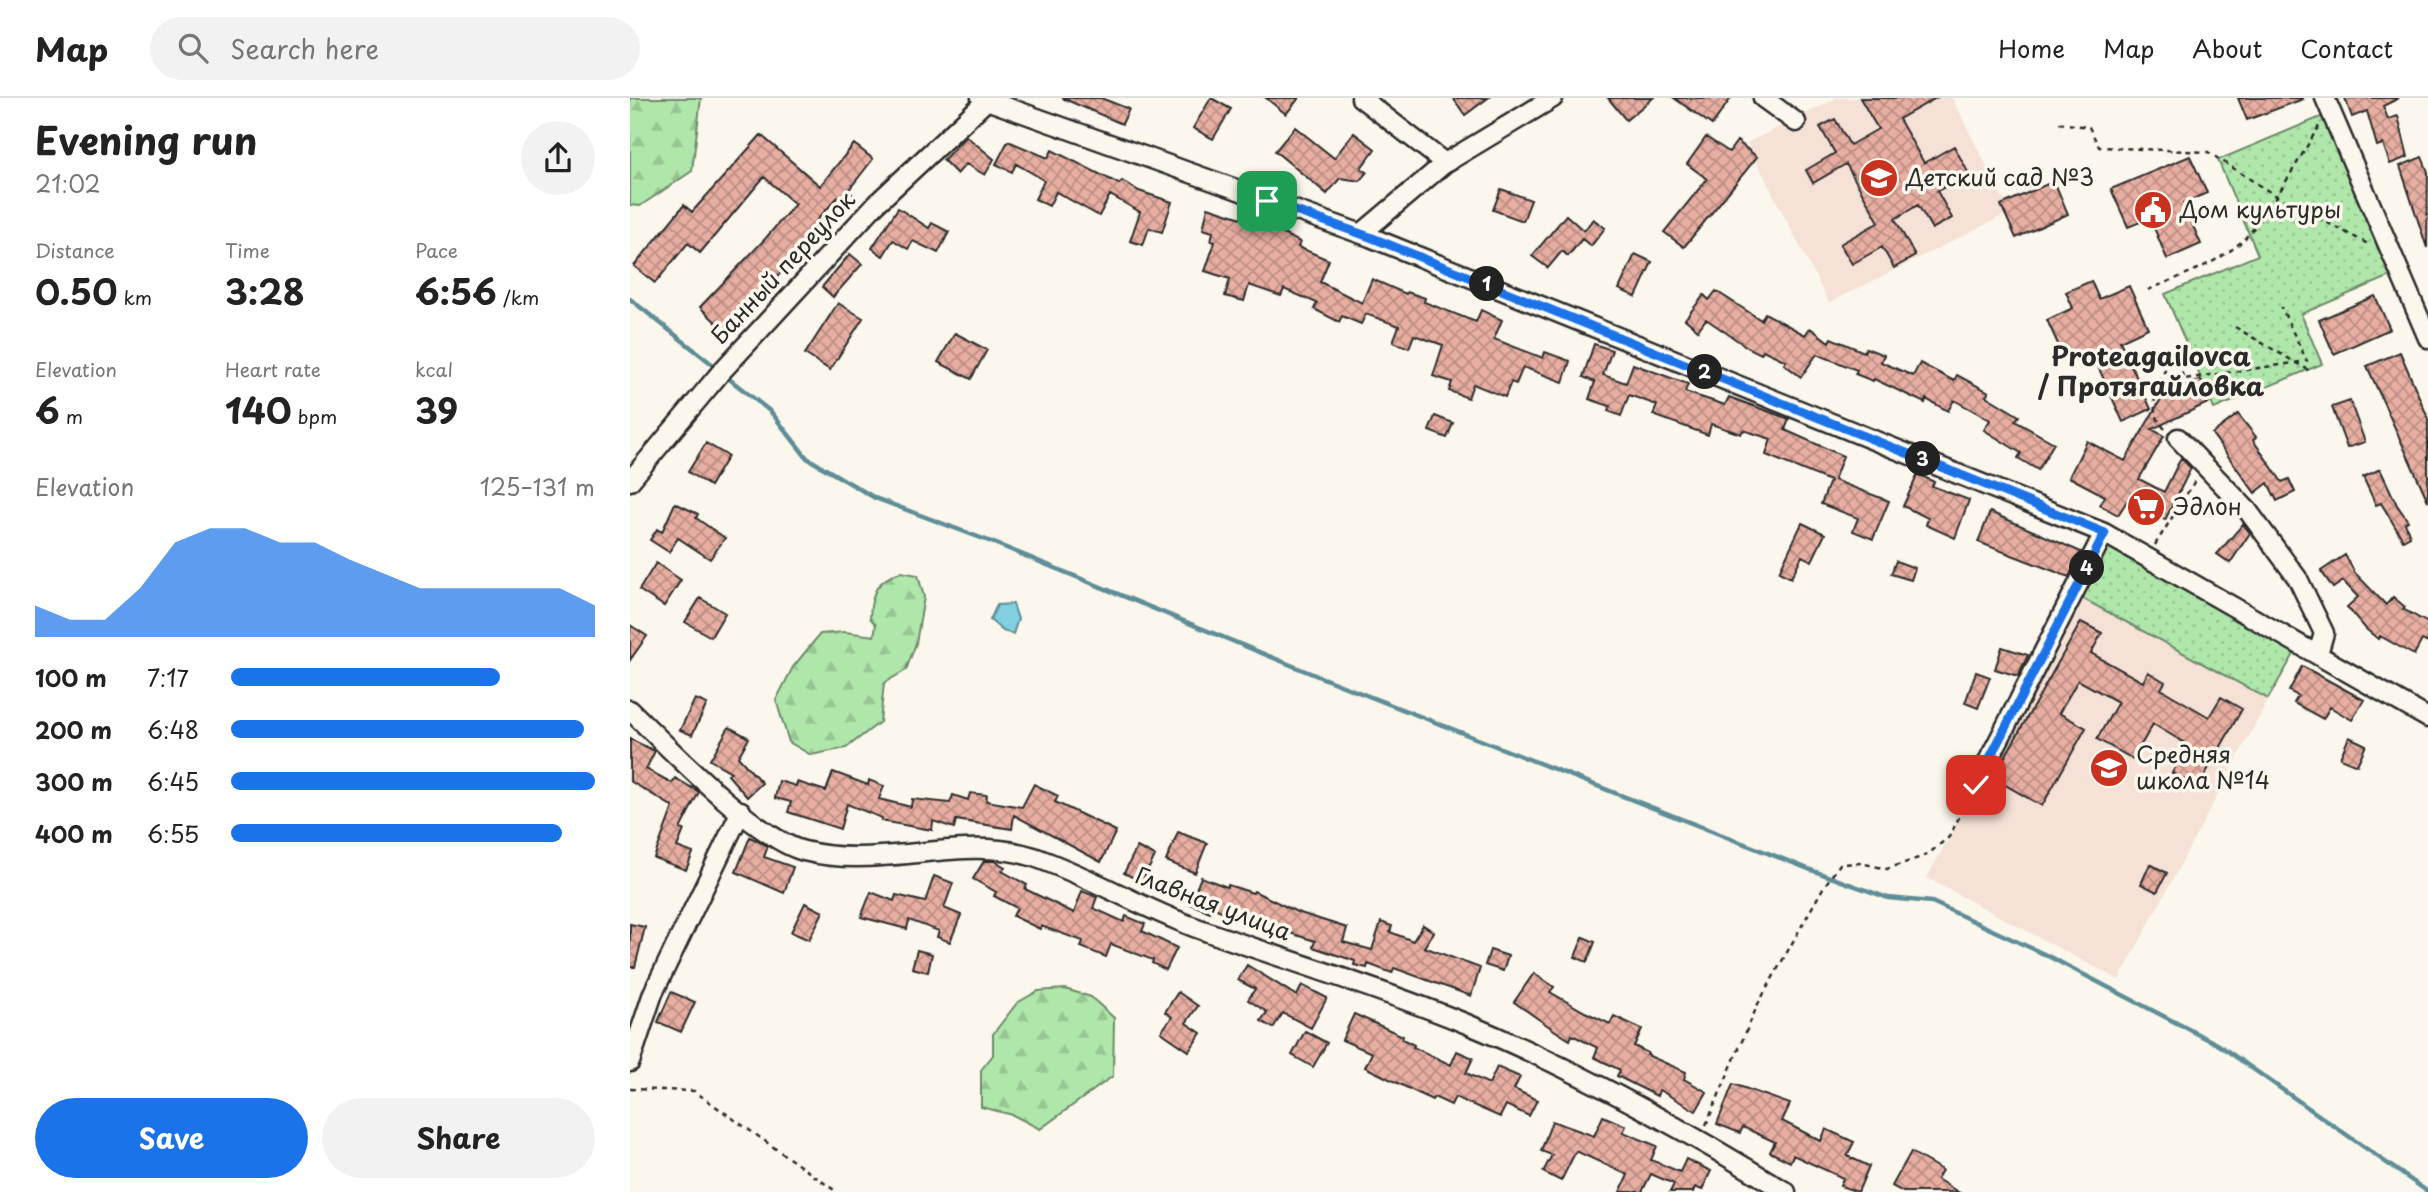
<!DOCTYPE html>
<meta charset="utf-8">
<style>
body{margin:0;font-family:"Playpen Sans",sans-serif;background:#f2f2f2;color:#222;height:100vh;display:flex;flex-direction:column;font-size:26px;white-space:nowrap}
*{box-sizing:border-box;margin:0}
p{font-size:23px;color:#767676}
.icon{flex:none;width:38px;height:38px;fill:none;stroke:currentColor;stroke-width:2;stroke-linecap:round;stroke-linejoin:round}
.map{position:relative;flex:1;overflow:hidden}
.details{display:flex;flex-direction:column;background:#fff;width:630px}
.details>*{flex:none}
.pin{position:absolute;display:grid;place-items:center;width:60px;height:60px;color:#fff;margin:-30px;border-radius:14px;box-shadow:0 4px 10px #0006}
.km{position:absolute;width:35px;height:35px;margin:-18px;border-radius:50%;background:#222;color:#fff;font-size:19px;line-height:35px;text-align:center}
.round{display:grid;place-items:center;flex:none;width:74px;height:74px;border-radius:37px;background:#f2f2f2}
.summary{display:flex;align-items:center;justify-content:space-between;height:119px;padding:0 35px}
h1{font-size:38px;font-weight:700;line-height:52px}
.metrics{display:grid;grid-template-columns:repeat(3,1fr);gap:10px;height:119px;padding:7px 35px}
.metrics div{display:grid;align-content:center}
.metrics b{font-size:35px;font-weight:700}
.metrics small{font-size:19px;font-weight:400}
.metrics p{font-size:19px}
.chart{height:196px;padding:14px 35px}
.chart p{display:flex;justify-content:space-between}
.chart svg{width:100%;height:126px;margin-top:7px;fill:#1a73e8;opacity:.7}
.button{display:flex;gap:14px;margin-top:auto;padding:14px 35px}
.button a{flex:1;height:80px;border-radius:42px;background:#1a73e8;color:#fff;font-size:28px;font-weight:700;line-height:80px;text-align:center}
.button a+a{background:#f2f2f2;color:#222}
ul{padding:0 35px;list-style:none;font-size:23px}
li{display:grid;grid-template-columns:112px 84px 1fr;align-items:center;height:52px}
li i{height:18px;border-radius:9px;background:#1a73e8}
header{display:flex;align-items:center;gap:42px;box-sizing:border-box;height:98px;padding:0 35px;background:#fff;border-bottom:2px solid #e0e0e0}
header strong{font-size:33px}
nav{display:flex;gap:38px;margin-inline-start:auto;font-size:24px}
.search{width:490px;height:63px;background:#f2f2f2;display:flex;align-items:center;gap:18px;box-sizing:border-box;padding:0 24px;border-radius:38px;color:#767676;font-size:26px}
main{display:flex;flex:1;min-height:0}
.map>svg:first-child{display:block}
.built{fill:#f5e1d6}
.forest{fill:url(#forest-firs);stroke:#6d896b;stroke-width:2}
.park{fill:url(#park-dots);stroke:#6d896b;stroke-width:2}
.water{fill:#81cfdf;stroke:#5f8d97;stroke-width:2}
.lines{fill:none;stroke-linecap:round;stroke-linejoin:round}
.stream{stroke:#5f8d97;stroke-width:4.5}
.building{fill:url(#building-cross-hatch);stroke:#2b2b2b;stroke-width:2}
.minor-casing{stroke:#2b2b2b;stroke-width:23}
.path{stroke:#2b2b2b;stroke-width:2.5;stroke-dasharray:5 5;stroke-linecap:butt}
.minor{stroke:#fbf7ec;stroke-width:18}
.route-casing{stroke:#fff;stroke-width:14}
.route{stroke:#1a73e8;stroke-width:9}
.labels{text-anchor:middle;stroke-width:7;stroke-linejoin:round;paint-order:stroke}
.poi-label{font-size:23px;fill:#2b2b2b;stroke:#fbf7ec;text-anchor:start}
.street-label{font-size:23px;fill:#2b2b2b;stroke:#fbf7ec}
.quarter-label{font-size:26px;font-weight:bold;fill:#2b2b2b;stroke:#fbf7ec}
</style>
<header>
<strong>Map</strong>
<div class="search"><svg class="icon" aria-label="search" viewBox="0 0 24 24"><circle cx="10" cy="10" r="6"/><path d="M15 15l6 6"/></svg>Search here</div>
<nav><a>Home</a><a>Map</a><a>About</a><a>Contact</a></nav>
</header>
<main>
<section class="details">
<div class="summary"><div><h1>Evening run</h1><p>21:02</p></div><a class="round"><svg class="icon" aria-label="share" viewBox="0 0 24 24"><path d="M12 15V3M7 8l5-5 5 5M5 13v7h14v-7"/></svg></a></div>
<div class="metrics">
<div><p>Distance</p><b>0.50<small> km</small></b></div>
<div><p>Time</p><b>3:28</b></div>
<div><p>Pace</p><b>6:56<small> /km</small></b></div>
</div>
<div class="metrics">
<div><p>Elevation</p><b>6<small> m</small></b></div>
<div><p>Heart rate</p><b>140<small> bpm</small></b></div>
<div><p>kcal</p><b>39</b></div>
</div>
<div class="chart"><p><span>Elevation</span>125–131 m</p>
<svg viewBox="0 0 160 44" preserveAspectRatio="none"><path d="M0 44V33L10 38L20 38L30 27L40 11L50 6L60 6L70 11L80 11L90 17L100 22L110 27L120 27L130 27L140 27L150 27L160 33V44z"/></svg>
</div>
<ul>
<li><b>100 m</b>7:17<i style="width:74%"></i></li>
<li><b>200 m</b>6:48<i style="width:97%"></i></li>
<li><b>300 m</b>6:45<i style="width:100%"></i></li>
<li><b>400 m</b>6:55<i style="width:91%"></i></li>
</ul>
<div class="button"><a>Save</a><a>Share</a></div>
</section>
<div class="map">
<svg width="1798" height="1094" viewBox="0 0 1798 1094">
<defs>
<pattern id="forest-firs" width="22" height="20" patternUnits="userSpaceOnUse" patternTransform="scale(1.75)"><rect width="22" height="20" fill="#afe7ab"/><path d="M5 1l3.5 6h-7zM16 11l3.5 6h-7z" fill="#97c693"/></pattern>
<pattern id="park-dots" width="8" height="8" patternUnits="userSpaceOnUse" patternTransform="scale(1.75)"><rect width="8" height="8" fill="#afe7ab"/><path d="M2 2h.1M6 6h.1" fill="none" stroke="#97c693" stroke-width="1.8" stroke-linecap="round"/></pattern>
<pattern id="building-cross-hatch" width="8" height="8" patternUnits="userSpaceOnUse" patternTransform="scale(1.75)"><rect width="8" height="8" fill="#e8aea2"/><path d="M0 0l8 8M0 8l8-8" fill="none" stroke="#bc8e84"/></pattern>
</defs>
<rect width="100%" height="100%" fill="#fbf7ec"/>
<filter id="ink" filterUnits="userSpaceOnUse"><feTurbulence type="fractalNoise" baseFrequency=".0143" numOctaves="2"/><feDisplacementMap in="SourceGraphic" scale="14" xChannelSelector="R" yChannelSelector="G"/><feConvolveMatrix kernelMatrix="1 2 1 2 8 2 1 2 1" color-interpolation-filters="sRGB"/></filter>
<g filter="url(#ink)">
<path class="built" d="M1207,0H1322L1380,114L1199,205L1117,45Z
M1473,457L1660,561L1489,882L1297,780Z"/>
<path class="forest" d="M0,0H71L62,73L10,108L0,107Z
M271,474L288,477L294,499L286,545L276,572L254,585L250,624L216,650L181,657L159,644L146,602L163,569L190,536L215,534L244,538L246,527L240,520C241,495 246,482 271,474Z
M435,891L461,899L484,920L483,978L410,1031L383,1017L351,1009V972L363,957V936L387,905L408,893Z"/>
<path class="park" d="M1693,18L1761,178L1671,216L1692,266L1584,311L1535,196L1628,157L1588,62Z
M1476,447L1667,551L1638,601L1450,499Z"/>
<path class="water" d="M383,506L388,521L383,536L373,533L360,522L367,507Z"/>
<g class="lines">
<path class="stream" d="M0,201L87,270
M93,276L141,314L177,360L245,400L364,445L690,579L1181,772L1258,800L1302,804L1416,857L1589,947L1798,1094"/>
</g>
<path class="building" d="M432,0H471L499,11L492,26Z
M581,0L601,11L583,41L563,30Z
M636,0H669L656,16Z
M823,0H858L835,17Z
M978,0H1023L996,22Z
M1044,0H1101L1082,27Z
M1230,0H1306L1269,21L1294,65L1324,48L1339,76L1307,93L1322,120L1302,131L1288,107L1265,121L1285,158L1264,170L1252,149L1222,166L1210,146L1249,124L1216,66L1183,85L1176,72L1205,55L1190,29L1205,21L1220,47L1248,31Z
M1608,0H1672L1673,1L1617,22Z
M1715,0H1769L1753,8L1758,21L1768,18L1778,59L1760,66L1753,46L1747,48L1737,13L1722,19Z
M665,29L704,60L724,35L745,51L731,70L737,74L730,83L710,80L697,96L645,53Z
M131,37L190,88L224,46L243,61L218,93L228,101L220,110L208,99L187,122L194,128L96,234L70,209L135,141L165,106L134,79L70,155L58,145L25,185L4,168L54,107L62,114Z
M336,38L364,61L355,77L336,66L327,76L313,62Z
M1076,39L1099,54L1107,43L1127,59L1054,149L1034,134L1077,81L1057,66Z
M378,43L418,60L422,52L489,86L492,83L509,93L542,104L532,134L519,130L513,147L500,143L510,114L480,97L469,118L426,94L419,108L405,101L414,83L409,79L386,66L382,74L366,66Z
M1560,58L1577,95L1553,105L1571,146L1537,161L1520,120L1498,129L1481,91Z
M1792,59L1798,74L1797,150L1770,68Z
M1424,83L1438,116L1386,140L1371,107Z
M871,91L901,102L893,123L863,112Z
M578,109L639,129L670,144L668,149L699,162L690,184L732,205L742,181L776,196L777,194L795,200L794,204L846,224L851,212L872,222L864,241L913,260L915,254L940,263L933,284L893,269L886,286L881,284L875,299L843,286L838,300L819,293L822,284L803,278L813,247L784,237L779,250L763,244L769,228L736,216L731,226L712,218L709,224L684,211L687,205L654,191L651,198L619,187L614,203L595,198L600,181L575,173L585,144L581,143L583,134L573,131Z
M268,110L299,130L302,125L319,134L308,155L283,143L278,151L263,142L253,158L242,150Z
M936,117L954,133L963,121L975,130L961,148L952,141L938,158L932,153L918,170L902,158Z
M220,156L232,166L203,199L192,189Z
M1005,156L1022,164L1006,199L989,191Z
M1461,183L1469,201L1499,188L1518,230L1490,243L1521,311L1493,324L1462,255L1437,266L1417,222L1443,210L1436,194Z
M1086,193L1131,222L1135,215L1175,237L1180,230L1199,244L1201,240L1234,254L1236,250L1254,257L1251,264L1283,278L1290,265L1324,283L1327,277L1359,294L1356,298L1389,318L1385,323L1424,345L1408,372L1388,360L1391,355L1354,332L1360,322L1324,302L1318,313L1296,301L1295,305L1244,281L1243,283L1225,276L1227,272L1187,256L1171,279L1154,266L1156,263L1133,252L1131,256L1117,249L1076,221L1068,232L1055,221L1074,197L1079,202Z
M1745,198L1760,231L1704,256L1689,222Z
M208,205L233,220L200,272L175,256Z
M325,235L357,252L341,281L308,264Z
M964,246L982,252L973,277L996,285L1003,266L1058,286L1055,294L1095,307L1099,299L1159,321L1155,332L1213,358L1204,382L1259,403L1243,441L1223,433L1228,420L1191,406L1200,383L1136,357L1141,341L1113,332L1111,336L1081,326L1078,337L1023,317L1027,307L999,297L991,318L978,313L980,308L959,301L965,284L953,279Z
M1770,254L1798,320V403L1737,268Z
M1570,281L1580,304L1522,331L1534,338L1509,381L1534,394L1551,360L1561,370L1535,422L1497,403L1488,417L1470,407L1475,398L1439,379L1457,343L1495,363L1532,299Z
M1720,303L1735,344L1717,350L1702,309Z
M1608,316L1626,339L1623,342L1652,384L1659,381L1665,394L1647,403L1638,385L1625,395L1582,336Z
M805,318L823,325L817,340L799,333Z
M76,345L98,358L80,388L58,374Z
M1750,371L1767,407L1778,423L1775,425L1780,438L1773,442L1751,405L1746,407L1733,379Z
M1288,376L1304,384L1302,388L1339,402L1325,440L1296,427L1298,420L1273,408Z
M45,405L68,416L66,420L95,440L80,461L48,440L39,454L20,442L27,431L32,434Z
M1360,414L1451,454L1439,479L1348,444Z
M1172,425L1195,436L1182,463L1172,458L1161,480L1149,474Z
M1613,426L1620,435L1600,465L1587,456Z
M1715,457L1725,475L1756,507L1763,499L1775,509L1773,511L1798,525V545L1792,542L1784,557L1750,538L1748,541L1736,531L1717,509L1728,499L1713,483L1703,490L1691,473Z
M1266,463L1285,470L1281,482L1261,476Z
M26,465L51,482L34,508L9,492Z
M70,500L95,515L81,539L55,524Z
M1451,524L1472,535L1461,555L1513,584L1518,574L1535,584L1531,591L1579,619L1591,599L1612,611L1568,689L1542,675L1558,647L1523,626L1503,661L1467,641L1488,604L1448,582L1429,615L1456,630L1412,708L1363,680Z
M0,527L17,538L0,562Z
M1372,549L1398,557L1388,578L1365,571Z
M1672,568L1734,602L1722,622L1700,609L1693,621L1664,605L1668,598L1659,593Z
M1346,574L1360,579L1348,610L1335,605Z
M65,601L77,606L62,637L50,632Z
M99,629L119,640L108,659L132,685L117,699L98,677L101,674L80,662Z
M1719,639L1736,647L1727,667L1710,660Z
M0,641L25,653L16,671L42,685L45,680L69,694L50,731L54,732L47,749L63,755L56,772L24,760L43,709L0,683Z
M203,674L238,687L239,682L254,688L249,701L281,709L282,701L320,705L323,697L338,702L340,695L357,697L356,703L392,709L404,686L428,698L425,704L486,733L471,764L384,717L382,731L326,722L324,730L303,723L302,732L251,723L252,720L217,706L210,731L158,714L161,704L145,700L149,683L166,688L167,684L196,693Z
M548,734L577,745L565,775L536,763Z
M120,739L138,748L134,759L163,769L154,795L106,774Z
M507,749L525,758L512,784L494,775Z
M354,763H365L375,769L372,773L397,787L395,791L444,815L452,793L467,799L463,810L494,824L496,818L515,826L512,833L547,850L536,872L522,865L523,862L481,846L476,859L451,849L453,843L411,828L410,831L383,818L387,810L364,798L366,794L343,781Z
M1520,766L1537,775L1527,794L1511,786Z
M304,778L323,785L314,810L331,817L320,844L307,839L309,833L279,822L277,831L231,819L241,794L264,803L266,797L295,804Z
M571,779L597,789L598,787L623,795L624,793L667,814L717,830L713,844L742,852L751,824L762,828L760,834L783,843L793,827L804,834L794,849L850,870L841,898L764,870L762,875L738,866L737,870L724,867L725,863L683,849L685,843L631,826L629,829L582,809L580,814L560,806Z
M175,805L193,814L179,842L161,834Z
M0,826L15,829L5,869H0Z
M953,839L965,844L957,864L945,859Z
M287,852L302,856L298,874L282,870Z
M860,852L878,858L873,873L855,867Z
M617,867L667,898L672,887L697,900L681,930L653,915L643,930L631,923L637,914L618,902L625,891L608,882Z
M904,875L924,889L920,894L955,914L980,926L984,918L1012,931L1004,948L1018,955L1017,957L1056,974L1054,981L1077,994L1066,1013L1029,992L1027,998L987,978L990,972L964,959L968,950L942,937L940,942L927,934L884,904Z
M41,894L65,904L51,934L28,924Z
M548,894L568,908L556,925L571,935L559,953L531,934L542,919L535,914Z
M724,916L773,938L772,941L784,947L783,949L821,967L827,953L843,960L836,975L859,986L867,969L890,979L884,991L907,1002L899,1018L876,1007L870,1019L825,999L821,1007L804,999L802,1002L735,969L742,955L712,942Z
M675,933L697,945L683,969L662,957Z
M1103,986L1160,1006L1152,1023L1191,1043L1196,1031L1224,1044L1217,1058L1239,1068L1228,1094L1210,1088L1213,1080L1163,1057L1160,1064L1140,1054L1145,1044L1113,1029L1110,1035L1087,1026Z
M973,1018L996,1028L993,1034L1027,1048L1021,1062L1050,1074L1056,1061L1081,1073L1072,1092L1065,1089L1063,1094H1040L1044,1086L1021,1076L1012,1094H990L998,1077L946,1053L931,1083L913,1074L922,1057L911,1053L922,1023L964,1038Z
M1281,1054L1312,1072L1307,1081L1328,1094H1273L1262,1088Z"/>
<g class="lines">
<defs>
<path id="minor" d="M351,0L740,139L1474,435L1798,620
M731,0L815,65L923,0
M1133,0L1166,24
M1695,0L1798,240
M731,136L815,65
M1548,340L1618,413L1668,481L1694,535L1688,556
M0,383L91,274L246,106L356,3
M0,612C38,649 126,741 174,753C198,759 227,760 251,758C303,755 354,743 404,759C459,778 510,809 564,829C655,862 747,889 837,926C948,972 1054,1031 1156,1094
M1346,687L1474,435
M0,964L23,895L111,713"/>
</defs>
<use href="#minor" class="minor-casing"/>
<path class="path" d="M1429,25L1459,29L1469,49L1578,54L1646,98L1740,147
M1518,192C1548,179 1585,167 1610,145C1637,120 1669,61 1689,28
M1605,229L1680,273
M1544,255L1554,281L1677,263L1651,209
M1535,331C1512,307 1532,279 1544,255
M1525,447L1566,381
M0,991L64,993L207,1094
M1076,1027L1128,906L1193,790L1210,766L1231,765L1257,771L1297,757L1319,739L1338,702"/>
<use href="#minor" class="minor"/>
</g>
</g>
<g class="lines" filter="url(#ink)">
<defs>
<path id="route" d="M637,103L740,139L1475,435L1346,687"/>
</defs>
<use href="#route" class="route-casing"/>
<use href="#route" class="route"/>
</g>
<defs>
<symbol id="school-disc" viewBox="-11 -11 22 22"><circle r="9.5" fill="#c8321e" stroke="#fbf7ec"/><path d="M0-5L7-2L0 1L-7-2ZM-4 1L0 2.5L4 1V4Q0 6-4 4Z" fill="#fff"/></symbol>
<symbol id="civic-disc" viewBox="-11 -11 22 22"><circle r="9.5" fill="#c8321e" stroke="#fbf7ec"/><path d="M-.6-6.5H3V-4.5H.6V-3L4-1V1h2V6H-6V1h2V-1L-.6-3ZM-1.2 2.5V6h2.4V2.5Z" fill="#fff"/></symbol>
<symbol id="supermarket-disc" viewBox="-11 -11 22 22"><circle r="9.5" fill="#c8321e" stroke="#fbf7ec"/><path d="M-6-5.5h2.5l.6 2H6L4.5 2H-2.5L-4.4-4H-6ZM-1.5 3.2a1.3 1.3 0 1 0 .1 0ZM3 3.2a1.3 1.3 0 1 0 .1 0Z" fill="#fff"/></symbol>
</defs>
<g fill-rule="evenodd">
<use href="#school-disc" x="1227" y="58" width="44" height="44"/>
<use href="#civic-disc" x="1501" y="90" width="44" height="44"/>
<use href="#supermarket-disc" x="1494" y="387" width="44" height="44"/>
<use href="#school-disc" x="1457" y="648" width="44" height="44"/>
</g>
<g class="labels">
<g class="poi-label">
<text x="1276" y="88">Детский сад №3</text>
<text x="1550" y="120">Дом культуры</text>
<text x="1543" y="417">Эдлон</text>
<text x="1506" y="665">Средняя<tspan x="1506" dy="26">школа №14</tspan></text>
</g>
<g class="street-label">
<text transform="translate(153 170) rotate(-47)" y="8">Банный переулок</text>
<text transform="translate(583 806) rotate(21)" y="8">Главная улица</text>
</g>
<g class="quarter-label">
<text x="1521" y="268">Proteagailovca<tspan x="1521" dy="30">/ Протягайловка</tspan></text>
</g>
</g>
</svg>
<div class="pin" style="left:637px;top:103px;background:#1e9e55"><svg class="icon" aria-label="arrive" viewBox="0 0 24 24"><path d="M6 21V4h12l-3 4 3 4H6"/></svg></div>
<div class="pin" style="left:1346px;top:687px;background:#d93025"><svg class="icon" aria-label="check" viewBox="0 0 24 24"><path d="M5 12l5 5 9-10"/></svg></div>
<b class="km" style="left:857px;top:186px">1</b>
<b class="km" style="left:1075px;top:274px">2</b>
<b class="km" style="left:1293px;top:361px">3</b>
<b class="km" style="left:1457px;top:470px">4</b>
</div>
</main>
